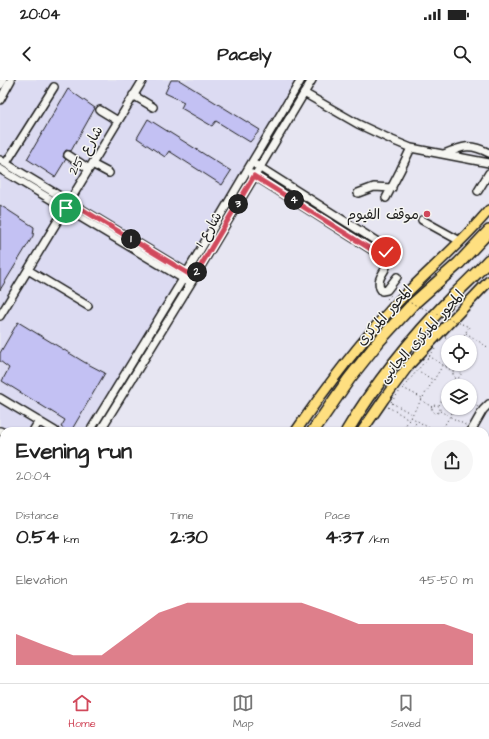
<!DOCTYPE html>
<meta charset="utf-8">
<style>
body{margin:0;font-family:"Architects Daughter","Playpen Sans Arabic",sans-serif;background:#f6f6f6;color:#222;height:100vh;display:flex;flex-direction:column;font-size:15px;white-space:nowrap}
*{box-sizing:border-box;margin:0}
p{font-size:13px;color:#767676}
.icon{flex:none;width:22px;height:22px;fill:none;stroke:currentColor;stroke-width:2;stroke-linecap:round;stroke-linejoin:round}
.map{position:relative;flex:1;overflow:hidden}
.details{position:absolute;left:0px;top:347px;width:489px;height:256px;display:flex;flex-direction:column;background:#fff;border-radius:12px 12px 0 0;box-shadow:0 1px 3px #0004}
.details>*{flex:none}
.controls{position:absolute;left:441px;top:255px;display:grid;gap:8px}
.controls a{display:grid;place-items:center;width:36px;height:36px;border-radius:50%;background:#fff;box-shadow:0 1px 3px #0004;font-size:20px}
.pin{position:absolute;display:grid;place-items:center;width:34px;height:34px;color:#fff;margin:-17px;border:2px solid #fff;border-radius:50%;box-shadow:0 1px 4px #0007}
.km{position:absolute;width:20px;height:20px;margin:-10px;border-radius:50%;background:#222;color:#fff;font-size:11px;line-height:20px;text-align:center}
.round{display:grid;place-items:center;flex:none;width:42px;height:42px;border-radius:21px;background:#f6f6f6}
.head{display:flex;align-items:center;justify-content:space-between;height:68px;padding:0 16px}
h1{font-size:22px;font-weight:700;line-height:30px}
.figures{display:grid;grid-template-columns:repeat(3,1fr);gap:6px;height:68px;padding:4px 16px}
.figures div{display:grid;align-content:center}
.figures b{font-size:20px;font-weight:700}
.figures small{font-size:11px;font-weight:400}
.figures p{font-size:11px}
.chart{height:112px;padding:8px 16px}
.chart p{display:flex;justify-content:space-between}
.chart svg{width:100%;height:72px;margin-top:4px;fill:#d1495b;opacity:.7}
.status{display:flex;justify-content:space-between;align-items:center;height:28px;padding:0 20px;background:#fff;direction:ltr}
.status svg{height:11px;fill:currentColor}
header{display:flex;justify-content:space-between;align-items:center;height:52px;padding:0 16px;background:#fff;font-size:18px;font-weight:700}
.menu{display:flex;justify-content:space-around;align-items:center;height:56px;border-top:1px solid #e0e0e0;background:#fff;font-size:11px;color:#767676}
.menu a{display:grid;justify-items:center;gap:2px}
.menu .current{color:#d1495b}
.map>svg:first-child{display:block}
.built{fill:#dcdbf2}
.building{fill:#c3c1f3;stroke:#1c1c1c}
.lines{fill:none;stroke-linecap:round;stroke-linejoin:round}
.minor-casing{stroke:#1c1c1c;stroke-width:10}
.major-casing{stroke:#1c1c1c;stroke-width:12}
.highway-casing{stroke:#1c1c1c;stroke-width:14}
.path{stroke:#1c1c1c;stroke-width:1;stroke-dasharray:1 3;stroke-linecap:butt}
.minor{stroke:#f6f6f2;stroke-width:7}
.major{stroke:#fedf80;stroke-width:9}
.highway{stroke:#fedf80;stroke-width:11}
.path-bridge{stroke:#1c1c1c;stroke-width:1;stroke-dasharray:1 3;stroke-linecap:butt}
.route-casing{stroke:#fff;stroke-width:8}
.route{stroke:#d1495b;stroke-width:5}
.poi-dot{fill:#d1495b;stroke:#f6f6f2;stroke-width:1.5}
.labels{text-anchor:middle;stroke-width:3;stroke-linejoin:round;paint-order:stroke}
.street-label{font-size:14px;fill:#1c1c1c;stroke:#f6f6f2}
.poi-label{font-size:14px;fill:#1c1c1c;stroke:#f6f6f2;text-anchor:end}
</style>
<div class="status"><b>20:04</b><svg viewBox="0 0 49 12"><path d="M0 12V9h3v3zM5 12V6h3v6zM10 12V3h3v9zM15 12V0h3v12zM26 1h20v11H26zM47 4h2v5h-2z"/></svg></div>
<header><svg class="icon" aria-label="back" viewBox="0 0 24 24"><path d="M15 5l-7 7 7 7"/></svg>Pacely<svg class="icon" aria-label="search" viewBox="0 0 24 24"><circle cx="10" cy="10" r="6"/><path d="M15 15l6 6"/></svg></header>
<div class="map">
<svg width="489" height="603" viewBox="0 0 489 603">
<rect width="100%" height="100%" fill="#e7e6f2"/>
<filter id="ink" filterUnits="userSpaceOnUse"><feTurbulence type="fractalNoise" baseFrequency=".025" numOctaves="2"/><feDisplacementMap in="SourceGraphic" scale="8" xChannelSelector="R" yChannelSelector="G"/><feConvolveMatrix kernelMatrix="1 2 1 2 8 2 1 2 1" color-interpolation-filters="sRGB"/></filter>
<g filter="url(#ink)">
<path class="built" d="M0,0H307L94,351H4V500L0,506Z
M489,526V597L485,595V533Z"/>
<path class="building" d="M171,0H179L260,50L250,62L216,41L212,46L181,28L184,22L165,13Z
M68,9L95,28L71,71L66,70L64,73L63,77L66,79L55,97L27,79Z
M148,39L231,91L222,105L169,71L165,77L137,58Z
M0,125L34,147L33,156L0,210Z
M18,242L84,282L105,293L71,351H67L61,347L65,340L2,301L9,288L0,281V273Z
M0,357L4,359V392L0,394Z
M489,543V587L485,585V550Z"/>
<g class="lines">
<defs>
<path id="minor" d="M0,5L3,0
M304,13L358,44L392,60L411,68L489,83
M133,15L153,27
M0,20L11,0
M100,30L118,41
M444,74C463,66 470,63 489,73
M68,75L89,89
M0,80L191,195
M6,83L54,7
M92,84L109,93
M0,89L187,201
M252,94L380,175H383L386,172L387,170L384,166L256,85
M478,111L489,93
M358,113L374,107L392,108
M386,118L400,91L411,68
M422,140L460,161
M383,175C394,190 375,193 380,208L382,211L387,210L397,197
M28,190L88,226
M0,236L143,0
M0,318L55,351
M0,351L4,353
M33,351L39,341
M90,351L183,199L252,82L301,0
M100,351L191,203L312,0
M471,351L483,330L489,324
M0,404L4,397
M0,415L4,417
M0,465L3,467
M485,473L489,470
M485,490L489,494
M0,497L4,491
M485,508L489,503
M0,514L4,508
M268,599V603
M276,599L282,603
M290,599L297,603
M353,603L355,599
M418,603L420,599
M429,603L431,599
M484,603L487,599L489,600"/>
<path id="major" d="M296,351C326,307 358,265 394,226C425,193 460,165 489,130
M362,351L384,319L409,285L489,201
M208,603L210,599"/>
<path id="highway" d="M313,351L349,299L379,261L413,224L459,183L489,151
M347,351C376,302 414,256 454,215C466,203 478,192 489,180
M155,603L158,599
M194,603L197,599"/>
</defs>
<use href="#minor" class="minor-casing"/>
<use href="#major" class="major-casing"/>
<use href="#highway" class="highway-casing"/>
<path class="path" d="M387,219L391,215
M466,253L489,268
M445,258H447L452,262
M460,262L469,247L462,244
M429,276L454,292
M446,286L448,282
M417,290L433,300
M453 294a4 4 0 1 1 8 0a4 4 0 1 1-8 0Z
M450,306L455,298
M403,308L422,318
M421,320L432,327
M391,322L436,268
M470,322L478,327
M392,323L412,334
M432 329a4 4 0 1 1 8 0a4 4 0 1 1-8 0Z
M439,325L448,310
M388,327L409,339
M440,331L467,346
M411,337L434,351
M402,351L443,285
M411,351L417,341
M441,351L455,328
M485,354L489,356
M485,382L489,385
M485,384L489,377
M485,401L489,403
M485,425L489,427
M487,426L489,421
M485,442L489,440
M323,599V603
M394,599L401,603
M450,599L457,603
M251,603L253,599
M389,603L392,599"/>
<use href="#minor" class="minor"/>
<use href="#major" class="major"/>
<use href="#highway" class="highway"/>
<path class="path-bridge" d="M396,217L462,244"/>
</g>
</g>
<g class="lines" filter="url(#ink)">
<defs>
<path id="route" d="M66,128L70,122L194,197L254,96L380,175H383L386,172"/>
</defs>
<use href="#route" class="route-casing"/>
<use href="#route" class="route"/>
</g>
<circle class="poi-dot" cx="427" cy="134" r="4"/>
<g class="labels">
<g class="street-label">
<text transform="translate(85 70) rotate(-59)" y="5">شارع 25</text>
<text transform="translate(208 149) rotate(-59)" y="5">شارع 1</text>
<text transform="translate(384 235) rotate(-48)" y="5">المحور المركزى</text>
<text transform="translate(421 256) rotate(-48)" y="5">المحور المركزى الجانبى</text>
</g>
<g class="poi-label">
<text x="419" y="139">موقف الفيوم</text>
</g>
</g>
</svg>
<div class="controls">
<a><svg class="icon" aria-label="locate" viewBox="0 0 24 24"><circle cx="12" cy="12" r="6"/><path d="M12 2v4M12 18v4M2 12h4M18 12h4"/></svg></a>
<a><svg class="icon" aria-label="layers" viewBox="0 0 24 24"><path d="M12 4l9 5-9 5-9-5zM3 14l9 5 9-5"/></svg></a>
</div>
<div class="pin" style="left:66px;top:128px;background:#1e9e55"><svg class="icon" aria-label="arrive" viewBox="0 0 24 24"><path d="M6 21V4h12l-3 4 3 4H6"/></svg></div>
<div class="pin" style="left:386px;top:172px;background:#d93025"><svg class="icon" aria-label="check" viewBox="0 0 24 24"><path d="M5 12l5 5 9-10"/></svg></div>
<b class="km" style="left:131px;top:159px">1</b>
<b class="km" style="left:197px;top:192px">2</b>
<b class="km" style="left:238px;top:124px">3</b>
<b class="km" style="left:294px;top:120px">4</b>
<section class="details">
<div class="head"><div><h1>Evening run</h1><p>20:04</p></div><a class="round"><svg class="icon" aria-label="share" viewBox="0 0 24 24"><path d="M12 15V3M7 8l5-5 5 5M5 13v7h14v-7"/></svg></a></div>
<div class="figures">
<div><p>Distance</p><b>0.54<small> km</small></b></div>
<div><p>Time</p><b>2:30</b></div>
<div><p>Pace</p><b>4:37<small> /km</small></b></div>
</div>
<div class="chart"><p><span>Elevation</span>45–50 m</p>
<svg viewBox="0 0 160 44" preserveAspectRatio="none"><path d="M0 44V25L10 32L20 38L30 38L40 25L50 12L60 6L70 6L80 6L90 6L100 6L110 12L120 19L130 19L140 19L150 19L160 25V44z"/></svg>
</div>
</section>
</div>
<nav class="menu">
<a class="current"><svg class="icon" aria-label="home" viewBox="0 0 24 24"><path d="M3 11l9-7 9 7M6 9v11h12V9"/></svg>Home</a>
<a><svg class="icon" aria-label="map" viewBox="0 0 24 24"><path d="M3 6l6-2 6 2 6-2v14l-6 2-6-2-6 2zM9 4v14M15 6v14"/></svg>Map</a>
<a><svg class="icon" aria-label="saved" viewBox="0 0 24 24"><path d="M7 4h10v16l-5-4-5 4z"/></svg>Saved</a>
</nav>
